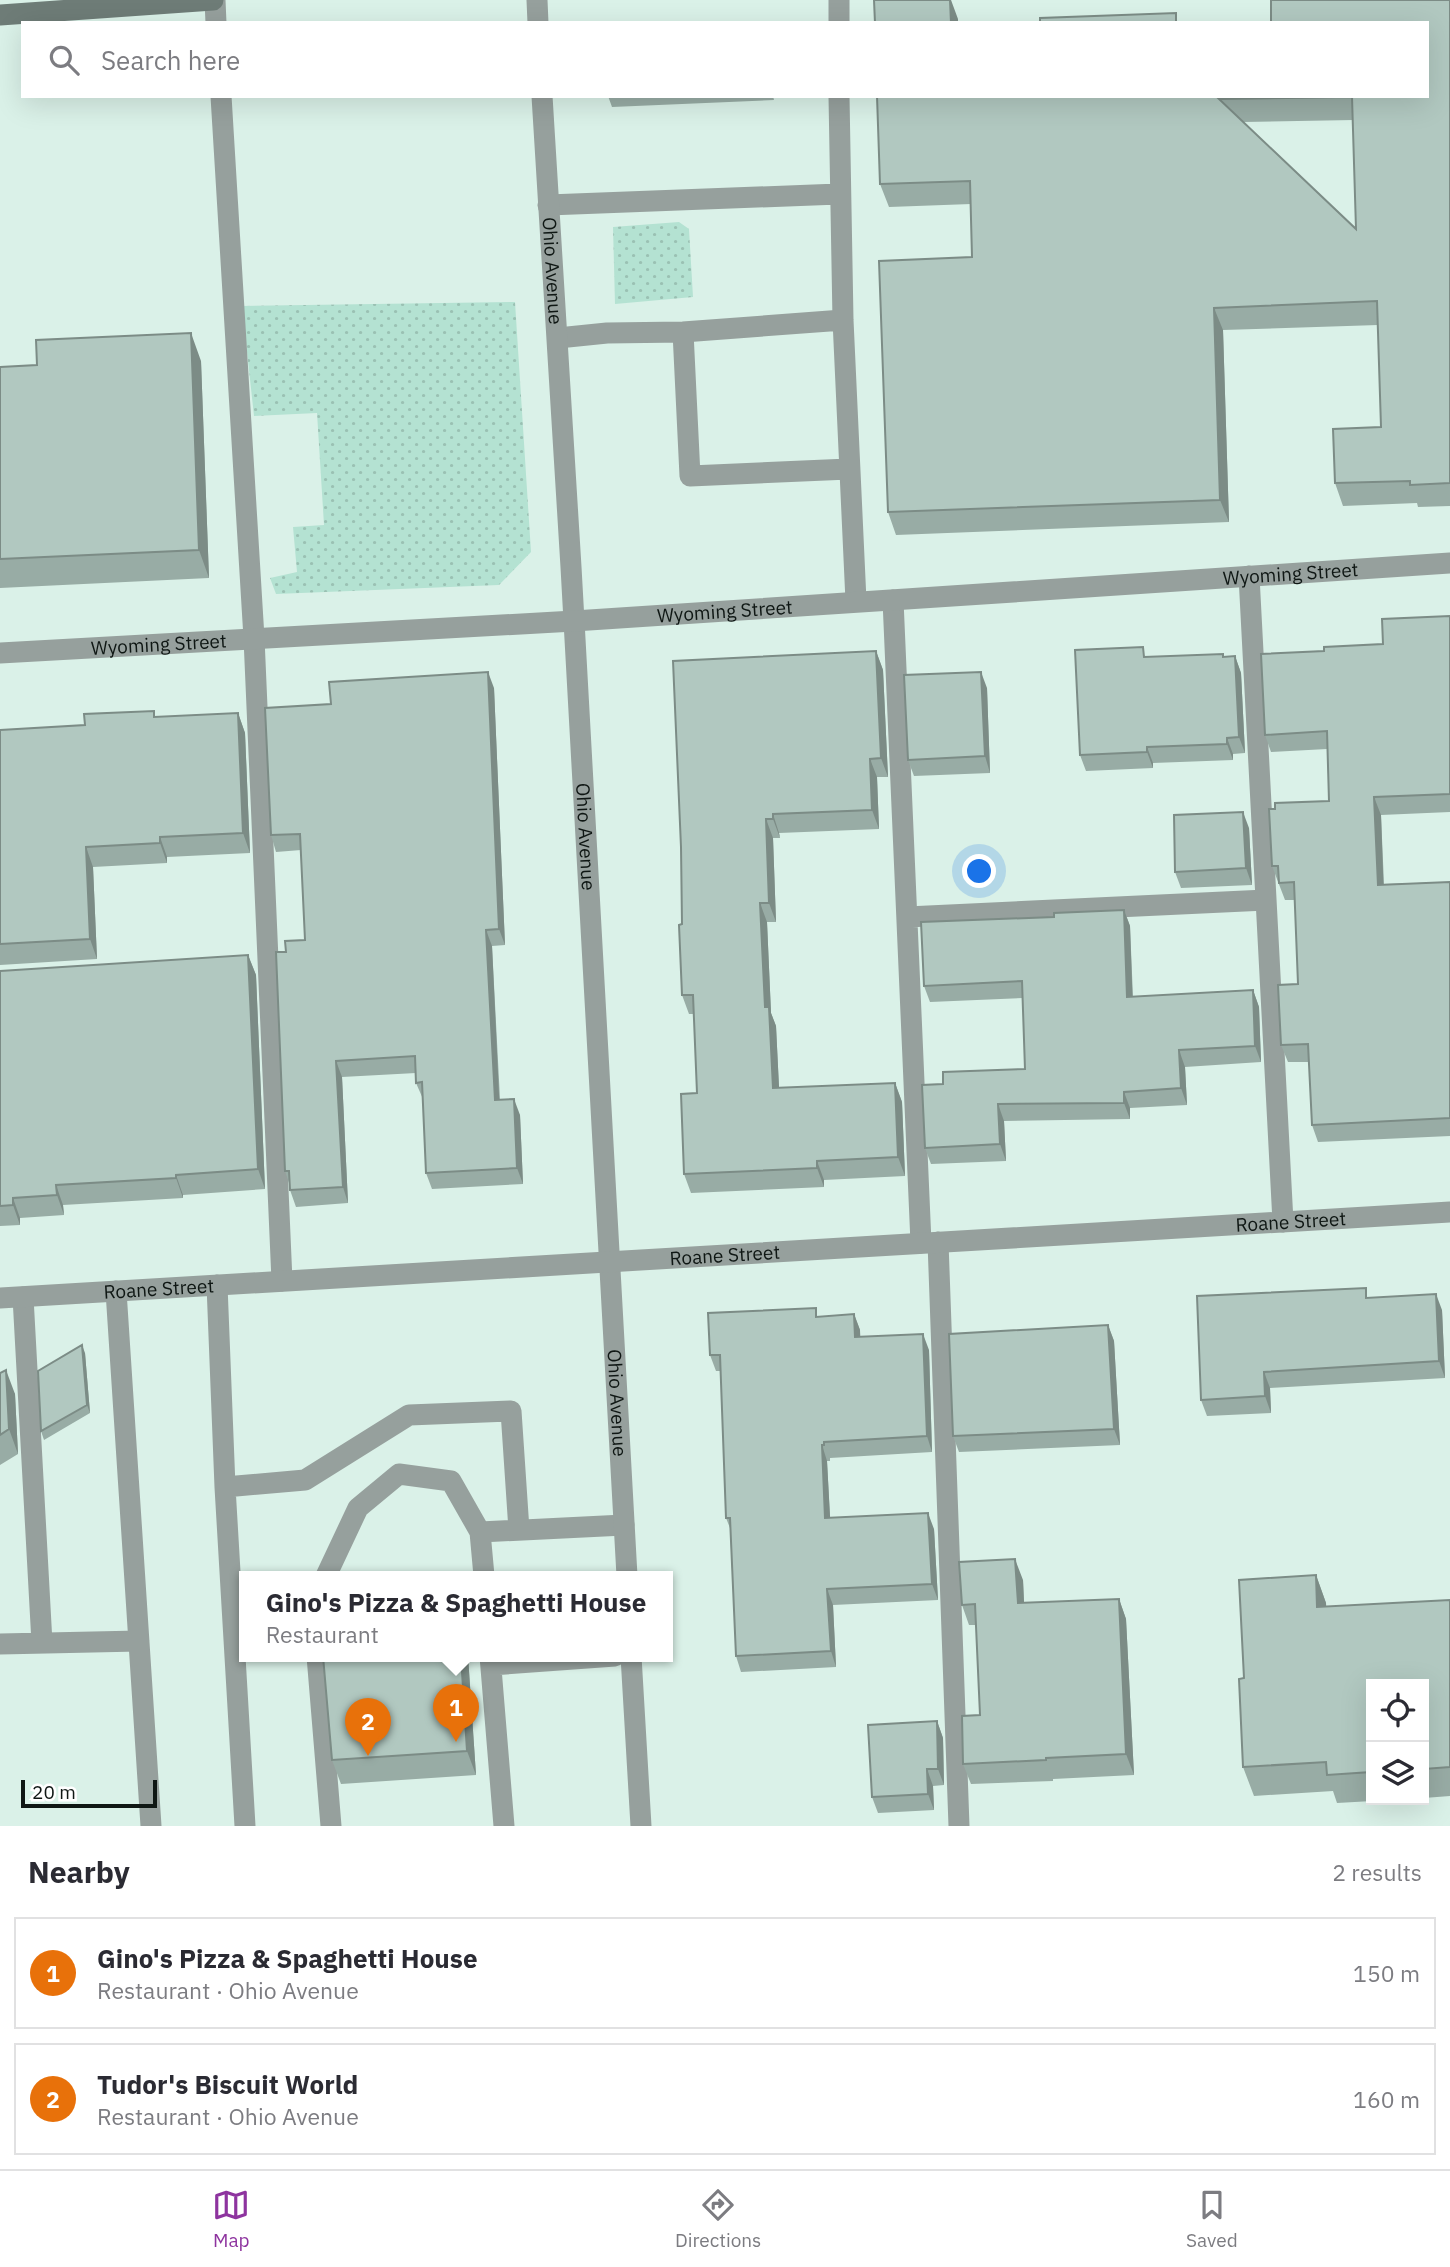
<!DOCTYPE html>
<html lang="en">
<head>
<meta charset="utf-8">
<style>
  :root { --surface:#fff; --page:#f2f2f3; --text:#2b2b33; --muted:#7c7c81; --line:#e1e1e2; --accent:#8e349f }
  body { margin:0; font-family:"IBM Plex Sans",sans-serif; background:var(--page); color:var(--text) }
  .controls { position:absolute; right:21px; bottom:21px; display:grid; overflow:hidden; border-radius:0px; box-shadow:0 7px 28px #0002 }
  .controls button { width:63px; height:63px; display:grid; place-items:center; padding:0; border:0; border-bottom:2px solid var(--line); background:var(--surface); color:var(--text); font:35px sans-serif }
  .scale { position:absolute; left:21px; bottom:18px; width:136px; box-sizing:border-box; padding-left:7px; border:4px solid #0f1714; border-top:0; font-size:19px; line-height:24px; white-space:nowrap; color:#0f1714; -webkit-text-stroke:5px #fff; paint-order:stroke }
  .you { position:absolute; left:980px; top:872px; width:24px; height:24px; margin:-18px; border:5px solid #fff; border-radius:50%; background:#1a73e8; box-shadow:0 0 0 10px #1a73e833 }
  .badge { display:grid; place-items:center; width:46px; height:46px; border-radius:50%; background:var(--accent); color:#fff; font-size:23px; font-weight:700 }
  .pin { position:absolute; translate:-50% -58px; filter:drop-shadow(0 2px 4px #0008) }
  .pin::after { content:''; position:absolute; top:37px; width:24px; height:21px; background:inherit; clip-path:polygon(0 0,100% 0,50% 100%) }
  .popup { position:absolute; left:239px; top:1571px; width:434px; height:91px; box-sizing:border-box; display:grid; place-content:center; border-radius:0px; background:var(--surface); filter:drop-shadow(0 2px 5px #0005); font-size:23px; white-space:nowrap; color:var(--muted) }
  .popup b { font-size:26px; color:var(--text) }
  .popup::after { content:''; position:absolute; left:50%; top:100%; margin-left:-14px; border:14px solid transparent; border-top-color:var(--surface) }
  .list { margin:0; padding:0; list-style:none }
  h2 { display:flex; justify-content:space-between; align-items:center; height:91px; margin:0; padding:0 28px; font-size:30px }
  h2 small { font-size:23px; font-weight:400; color:var(--muted) }
  .list li { display:grid; grid-template-columns:46px 1fr auto; gap:21px; align-items:center; box-sizing:border-box; height:112px; margin:0 14px 14px; padding:0 14px; border:2px solid var(--line); border-radius:0px }
  .list b { display:block; font-size:26px; white-space:nowrap }
  .list p { margin:0; font-size:23px; white-space:nowrap; color:var(--muted) }
  .list em { font-size:23px; font-style:normal; color:var(--muted) }
  .icon { flex:none; width:38px; height:38px; fill:none; stroke:currentColor; stroke-width:2; stroke-linecap:round; stroke-linejoin:round }
  .map { position:relative; flex:none; width:1450px; height:1826px; overflow:hidden }
  .search { position:absolute; background:var(--surface); box-shadow:0 7px 28px #0002; left:21px; right:21px; top:21px; height:77px; display:flex; align-items:center; gap:18px; box-sizing:border-box; padding:0 24px; border-radius:0px; color:var(--muted); font-size:26px }
  .sheet { height:343px; background:var(--surface) }
  nav { display:flex; justify-content:space-around; align-items:center; box-sizing:border-box; height:98px; border-top:2px solid var(--line); background:var(--surface); font-size:19px; color:var(--muted) }
  nav a { display:grid; justify-items:center; gap:4px }
  nav .on { color:var(--accent) }
  .map>svg:first-child { display:block }
  .green { fill:url(#green-dots) }
  .lines { fill:none; stroke-linecap:round; stroke-linejoin:round }
  .lane { stroke:#96a09d; stroke-width:21 }
  .street { stroke:#96a09d; stroke-width:21 }
  .secondary { stroke:#6e7c77; stroke-width:21 }
  .wall { fill:#98aca5; fill-rule:evenodd }
  .shaded-wall { fill:#7c8c86 }
  .building { fill:#b1c8c0; stroke:#7c8c86; stroke-width:2; fill-rule:evenodd }
  .labels { text-anchor:middle; stroke-width:5; stroke-linejoin:round; paint-order:stroke }
  .street-label { font-size:19px; fill:#0f1714; stroke:#fff }
</style>
</head>
<body>
<div class="map">
<svg width="1450" height="1826" viewBox="0 0 1450 1826">
  <defs>
    <pattern id="green-dots" width="8" height="8" patternUnits="userSpaceOnUse" patternTransform="scale(1.75)"><rect width="8" height="8" fill="#b4e2d2"/><path d="M2 2h.1M6 6h.1" fill="none" stroke="#9ac1b3" stroke-width="1.8" stroke-linecap="round"/></pattern>
  </defs>
  <rect width="100%" height="100%" fill="#daf1e8"/>
  <path class="green" d="M679,222L689,229L693,297L615,304L613,227Z
    M515,302L531,552L499,585L276,594L270,578L297,572L293,527L324,525L317,413L254,416L242,306Z"/>
  <g class="lines">
    <path class="lane" d="M215,0L216,23
      M839,0V23
      M221,96L254,638L282,1281
      M839,96L843,320L856,601
      M548,205L839,194
      M683,332L690,476L849,469
      M558,338L607,333L683,332L843,320
      M1249,576L1283,1222
      M893,600L921,1243
      M907,917L1266,900
      M938,1242L959,1826
      M217,1285L225,1487L245,1826
      M116,1291L151,1826
      M23,1297L42,1643
      M225,1487L305,1480L409,1415L511,1411L519,1530
      M480,1532L624,1525
      M326,1576L358,1508L399,1474L451,1481L480,1532L484,1576
      M0,1644L139,1641
      M317,1656L331,1826
      M490,1656L504,1826
      M491,1665L615,1656"/>
    <g class="street">
      <path d="M537,0L538,23"/>
      <path id="s1" d="M542,96L571,567L627,1576"/>
      <path id="s2" d="M0,653L574,621L1450,563"/>
      <path id="s3" d="M0,1298L1450,1212"/>
      <path d="M631,1656L641,1826"/>
    </g>
    <path class="secondary" d="M0,15L213,0"/>
  </g>
  <path class="wall" d="M1450,0V506L1418,507L1417,503L1343,506L1335,483L1381,427L1378,325L1223,330L1229,522L896,535L888,512L972,257L971,204L889,207L880,184ZM1353,120L1356,229L1243,122Z
    M608,96H773L774,100L612,107Z
    M201,361L209,578L0,588V367Z
    M1450,616V812L1381,815L1384,884L1450,882V1136L1318,1142L1312,1125L1309,1062H1288L1281,1045L1298,984L1295,900H1285L1272,866L1275,809L1329,801L1327,749L1271,752L1265,735L1324,651L1383,644Z
    M876,651L883,670L888,777H877L879,829L779,833L780,838H773L776,922H767L771,1013L776,1026L779,1088L895,1083L902,1102L905,1176L824,1180V1187L691,1193L684,1174L697,1093L694,1014H689L682,995V924Z
    M1235,656L1241,673L1245,753L1233,754V760L1153,763V768L1086,771L1080,755L1147,657Z
    M494,688L505,945L492,946L500,1099L520,1115L523,1184L432,1189L426,1173L423,1099L416,1083V1073L342,1077L348,1203L296,1207L290,1190L289,1183L285,1171L286,952L305,940L301,850L276,852L271,835L331,704Z
    M987,688L990,773L914,776L908,760Z
    M238,713L245,733L250,853L167,857V863L93,867L97,959L0,965V730L85,725L156,717Z
    M1249,828L1252,885L1181,888L1175,872Z
    M1124,910L1130,926L1133,997L1253,990L1259,1007L1261,1062L1185,1067L1187,1105L1130,1108V1119L1004,1121L1006,1161L931,1164L925,1148L943,1084L1025,1069L1023,998L930,1002L924,986L1054,917Z
    M248,955L256,975L265,1189L183,1195V1198L63,1205L64,1215L20,1218V1225L0,1226V971Z
    M1369,1298L1442,1310L1445,1378L1270,1388L1271,1413L1207,1416L1201,1400Z
    M854,1314L860,1330V1337L929,1350L932,1452L830,1458V1461H827L830,1518L934,1529L938,1600L833,1605L836,1667L741,1672L736,1656L730,1528L726,1518L721,1371H716L710,1355L819,1317Z
    M1108,1325L1114,1341L1120,1445L959,1452L953,1436Z
    M85,1353L90,1413L44,1440L41,1431Z
    M0,1373L15,1394L18,1454L0,1465Z
    M1316,1575L1326,1603V1607L1450,1600V1796L1424,1798V1684H1371V1800H1390L1337,1803L1333,1791L1254,1796L1243,1767L1244,1678Z
    M1023,1580L1024,1603L1119,1599L1126,1619L1134,1775L1053,1779V1781L971,1784L963,1764L980,1715L976,1625H969L962,1605Z
    M468,1656L476,1775L341,1784L332,1760Z
    M937,1721L943,1738L944,1785L933,1786L934,1810L878,1813L872,1797Z"/>
  <path class="shaded-wall" d="M950,0H951L958,19V23H951Z
    M1214,308L1223,330L1229,522L1220,500Z
    M191,333L201,361L209,578L199,550Z
    M876,651L883,670L888,777L881,758Z
    M1235,656L1241,673L1245,753L1239,737Z
    M488,672L494,688L505,945L499,929Z
    M981,672L987,688L990,773L985,756Z
    M238,713L245,733L250,853L243,833Z
    M1227,738L1233,754V760L1227,744Z
    M1147,747L1153,763V768L1147,752Z
    M870,759L877,777L879,829L872,810Z
    M1374,797L1381,815L1384,902L1378,885Z
    M1243,812L1249,828L1252,885L1246,868Z
    M773,814L779,833L780,838L773,819Z
    M766,819L773,838L776,922L769,903Z
    M160,837L167,857V863L160,843Z
    M86,847L93,867L97,959L90,939Z
    M760,903L767,922L771,1013L776,1026L780,1107L773,1088L765,1007Z
    M1124,910L1130,926L1133,1013L1127,997Z
    M486,930L492,946L500,1116L495,1100Z
    M248,955L256,975L265,1189L258,1169Z
    M1253,990L1259,1007L1261,1062L1255,1046Z
    M1179,1050L1185,1067L1187,1105L1181,1088Z
    M336,1061L342,1077L348,1203L343,1187Z
    M895,1083L902,1102L905,1176L898,1157Z
    M1124,1092L1130,1108V1119L1124,1103Z
    M514,1099L520,1115L523,1184L517,1168Z
    M998,1104L1004,1121L1006,1161L1000,1144Z
    M817,1161L824,1180V1187L817,1168Z
    M176,1175L183,1195V1198L176,1178Z
    M56,1185L63,1205L64,1215L57,1195Z
    M13,1198L20,1218V1225L13,1205Z
    M1436,1294L1442,1310L1445,1378L1439,1361Z
    M854,1314L860,1330L861,1353L855,1337Z
    M1108,1325L1114,1341L1120,1445L1114,1429Z
    M923,1334L929,1350L932,1452L927,1436Z
    M82,1345L85,1353L90,1413L87,1405Z
    M6,1370L15,1394L18,1454L9,1429Z
    M1264,1372L1270,1388L1271,1413L1265,1396Z
    M822,1445L827,1461L831,1534L825,1518Z
    M928,1513L934,1529L938,1600L932,1584Z
    M1015,1559L1023,1580L1025,1624L1018,1603Z
    M1316,1575L1326,1603L1328,1635L1317,1607Z
    M827,1589L833,1605L836,1667L831,1651Z
    M1119,1599L1126,1619L1134,1775L1126,1754Z
    M461,1656H468L476,1775L467,1751Z
    M937,1721L943,1738L944,1785L938,1769Z
    M927,1769L933,1786L934,1810L928,1794Z"/>
  <path class="building" d="M874,0H950L951,23H875Z
    M1271,0H1450V483L1410,485V481L1335,483L1333,429L1381,427L1377,301L1214,308L1220,500L888,512L879,261L972,257L970,181L880,184L877,96H1427V23H1271ZM1352,97L1356,229L1219,99Z
    M1176,13V23H1040V18Z
    M191,333L199,550L0,559V367L37,365L36,340Z
    M1450,616V794L1374,797L1378,885L1450,882V1118L1312,1125L1308,1044L1281,1045L1278,985L1298,984L1294,882L1279,883L1278,866H1272L1269,809H1275V803L1329,801L1327,731L1265,735L1261,654L1324,651V647L1383,644L1382,619Z
    M1143,647L1144,657L1223,654V657L1235,656L1239,737L1227,738V744L1147,747V752L1080,755L1075,650Z
    M876,651L881,758L870,759L872,810L773,814V819H766L769,903H760L765,1007H769L773,1088L895,1083L898,1157L817,1161V1168L684,1174L681,1094L697,1093L693,995H682L679,925L682,924L681,847L673,661Z
    M488,672L499,929L486,930L495,1100L514,1099L517,1168L426,1173L422,1082L416,1083L415,1056L336,1061L343,1187L290,1190L289,1171H285L276,952H286L285,941L305,940L300,834L271,835L265,708L331,704L329,682Z
    M981,672L985,756L908,760L904,675Z
    M154,711V717L238,713L243,833L160,837V843L86,847L90,939L0,944V730L85,725L84,714Z
    M1243,812L1246,868L1175,872L1174,815Z
    M1124,910L1127,997L1253,990L1255,1046L1179,1050L1181,1088L1124,1092V1103L998,1104L1000,1144L925,1148L922,1085L943,1084V1072L1025,1069L1022,981L924,986L921,922L1054,917V913Z
    M248,955L258,1169L176,1175V1178L56,1185L57,1195L13,1198V1205L0,1206V971Z
    M1366,1288V1298L1436,1294L1439,1361L1264,1372L1265,1396L1201,1400L1197,1296Z
    M816,1308V1317L854,1314L855,1337L923,1334L927,1436L824,1442V1445H822L825,1518L928,1513L932,1584L827,1589L831,1651L736,1656L730,1518H726L720,1355H710L708,1313Z
    M1108,1325L1114,1429L953,1436L949,1334Z
    M82,1345L87,1405L41,1431L38,1371Z
    M6,1370L9,1429L0,1435V1373Z
    M1015,1559L1018,1603L1119,1599L1126,1754L1046,1758V1760L963,1764L962,1716L980,1715L975,1604L962,1605L959,1562Z
    M1316,1575L1317,1607L1450,1600V1767L1424,1769V1684H1371V1772L1327,1775L1326,1762L1243,1767L1239,1679L1244,1678L1239,1580Z
    M323,1656H461L467,1751L332,1760Z
    M937,1721L938,1769H927L928,1794L872,1797L868,1725Z"/>
  <g class="labels">
    <g class="street-label">
      <text dy="7" stroke="none"><textPath href="#s1" startOffset="175">Ohio Avenue</textPath></text>
      <text dy="7" stroke="none"><textPath href="#s2" startOffset="1293">Wyoming Street</textPath></text>
      <text dy="7" stroke="none"><textPath href="#s2" startOffset="726">Wyoming Street</textPath></text>
      <text dy="7" stroke="none"><textPath href="#s2" startOffset="159">Wyoming Street</textPath></text>
      <text dy="7" stroke="none"><textPath href="#s1" startOffset="742">Ohio Avenue</textPath></text>
      <text dy="7" stroke="none"><textPath href="#s3" startOffset="1293">Roane Street</textPath></text>
      <text dy="7" stroke="none"><textPath href="#s3" startOffset="726">Roane Street</textPath></text>
      <text dy="7" stroke="none"><textPath href="#s3" startOffset="159">Roane Street</textPath></text>
      <text dy="7" stroke="none"><textPath href="#s1" startOffset="1309">Ohio Avenue</textPath></text>
    </g>
  </g>
</svg>
<div class="controls">
<button><svg class="icon" aria-label="locate" viewBox="0 0 24 24"><circle cx="12" cy="12" r="6"/><path d="M12 2v4M12 18v4M2 12h4M18 12h4"/></svg></button>
<button><svg class="icon" aria-label="layers" viewBox="0 0 24 24"><path d="M12 4l9 5-9 5-9-5zM3 14l9 5 9-5"/></svg></button>
</div>
<div class="scale">20 m</div>
<div class="you"></div>
<div class="pin badge" style="left:456px;top:1742px;background:#e8710a">1</div>
<div class="popup"><b>Gino's Pizza &amp; Spaghetti House</b>Restaurant</div>
<div class="pin badge" style="left:368px;top:1756px;background:#e8710a">2</div>
<div class="search"><svg class="icon" aria-label="search" viewBox="0 0 24 24"><circle cx="10" cy="10" r="6"/><path d="M15 15l6 6"/></svg>Search here</div>
</div>
<section class="sheet">
<h2>Nearby<small>2 results</small></h2>
<ul class="list">
<li><span class="badge" style="background:#e8710a">1</span><div><b>Gino's Pizza &amp; Spaghetti House</b><p>Restaurant · Ohio Avenue</p></div><em>150 m</em></li>
<li><span class="badge" style="background:#e8710a">2</span><div><b>Tudor's Biscuit World</b><p>Restaurant · Ohio Avenue</p></div><em>160 m</em></li>
</ul>
</section>
<nav>
<a class="on"><svg class="icon" aria-label="map" viewBox="0 0 24 24"><path d="M3 6l6-2 6 2 6-2v14l-6 2-6-2-6 2zM9 4v14M15 6v14"/></svg>Map</a>
<a><svg class="icon" aria-label="directions" viewBox="0 0 24 24"><path d="M12 3l9 9-9 9-9-9zM9 14v-3h6M13 9l2 2-2 2"/></svg>Directions</a>
<a><svg class="icon" aria-label="saved" viewBox="0 0 24 24"><path d="M7 4h10v16l-5-4-5 4z"/></svg>Saved</a>
</nav>
</body>
</html>
